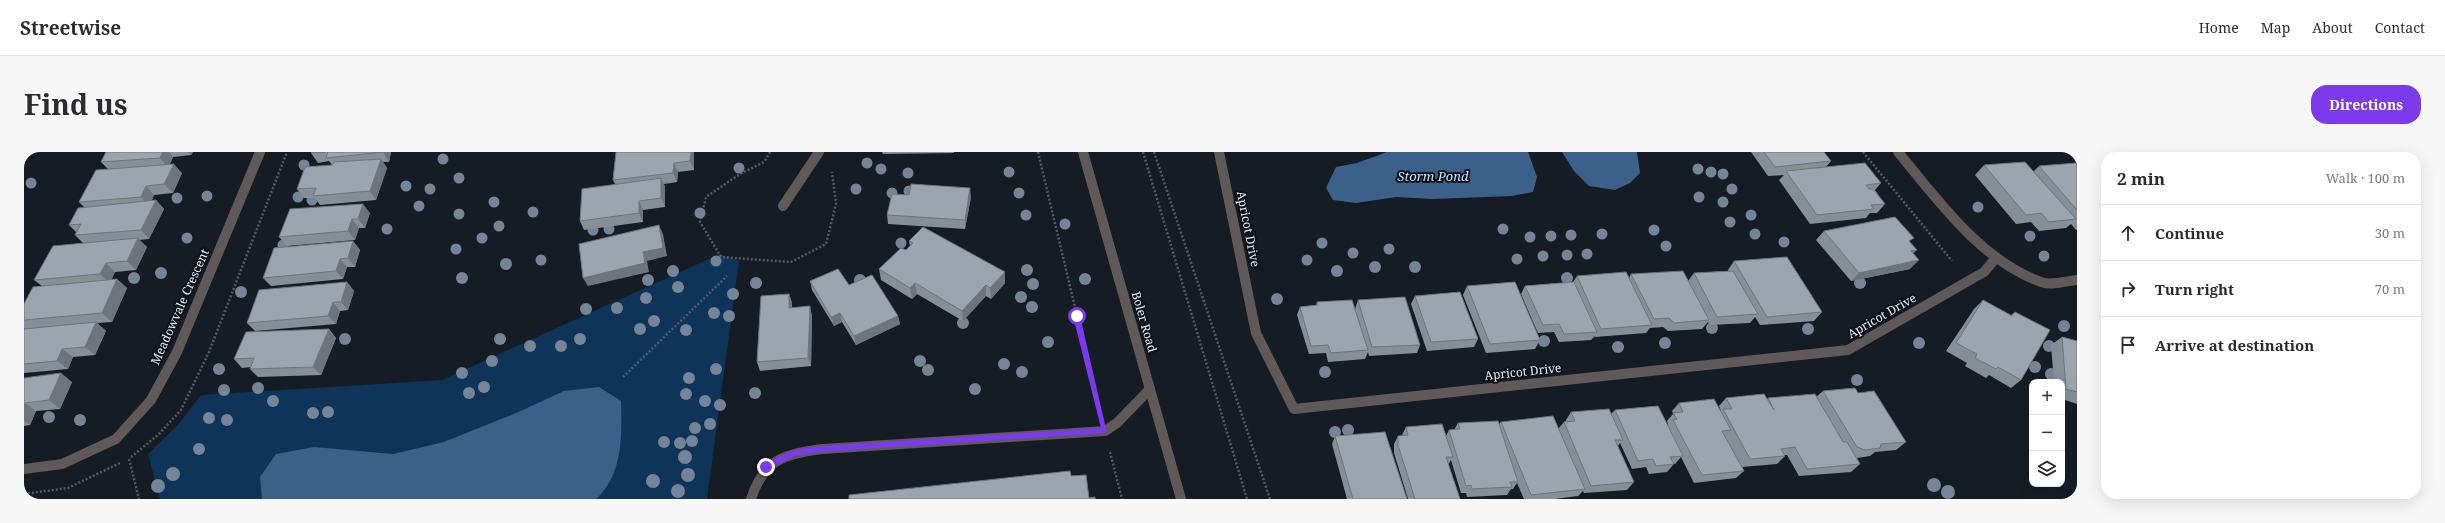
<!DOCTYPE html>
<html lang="en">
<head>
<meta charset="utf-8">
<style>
  :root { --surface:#fff; --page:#f7f7f7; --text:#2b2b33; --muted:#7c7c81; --line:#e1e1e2; --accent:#7c3aed }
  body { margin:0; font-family:"Noto Serif",serif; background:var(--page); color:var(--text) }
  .controls { position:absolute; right:12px; bottom:12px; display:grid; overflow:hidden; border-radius:8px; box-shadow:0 4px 16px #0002 }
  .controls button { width:36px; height:36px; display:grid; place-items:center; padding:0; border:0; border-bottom:1px solid var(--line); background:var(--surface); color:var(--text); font:20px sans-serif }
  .stop { position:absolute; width:12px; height:12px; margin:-9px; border:3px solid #7c3aed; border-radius:50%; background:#fff }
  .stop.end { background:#7c3aed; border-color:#fff; box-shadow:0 1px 4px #0008 }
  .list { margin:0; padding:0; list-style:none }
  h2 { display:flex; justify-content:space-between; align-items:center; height:52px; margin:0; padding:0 16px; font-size:17px }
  h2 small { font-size:13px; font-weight:400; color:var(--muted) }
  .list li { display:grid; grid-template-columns:26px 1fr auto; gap:12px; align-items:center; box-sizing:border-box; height:56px; padding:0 16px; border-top:1px solid var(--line) }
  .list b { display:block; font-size:15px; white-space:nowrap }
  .list em { font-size:13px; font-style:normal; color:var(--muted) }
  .icon { flex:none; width:22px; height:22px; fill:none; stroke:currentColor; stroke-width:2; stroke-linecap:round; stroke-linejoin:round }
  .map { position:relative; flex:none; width:2053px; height:347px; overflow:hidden; border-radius:16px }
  header { display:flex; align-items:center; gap:24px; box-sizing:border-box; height:56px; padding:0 20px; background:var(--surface); border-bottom:1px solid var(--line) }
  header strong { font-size:19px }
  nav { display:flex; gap:22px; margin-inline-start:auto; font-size:14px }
  .intro { display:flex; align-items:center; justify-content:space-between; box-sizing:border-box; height:96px; padding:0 24px }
  h1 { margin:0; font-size:28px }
  .button { padding:10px 18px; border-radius:16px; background:var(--accent); color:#fff; font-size:14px; font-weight:700 }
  main { display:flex; gap:24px; padding:0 24px }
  aside { flex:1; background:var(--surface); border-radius:16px; box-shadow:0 4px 16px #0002 }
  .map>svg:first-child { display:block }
  .green { fill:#0e3459 }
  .water { fill:#3b618a }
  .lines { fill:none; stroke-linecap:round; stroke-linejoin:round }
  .path { stroke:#565b63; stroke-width:2.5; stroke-dasharray:2 2; stroke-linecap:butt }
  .service { stroke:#5f5a57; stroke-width:10 }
  .minor { stroke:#5f5a57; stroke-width:10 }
  .tertiary { stroke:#5f5a57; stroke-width:10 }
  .tree { fill:#758496 }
  .wall { fill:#868e96 }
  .shaded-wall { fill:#6d747a }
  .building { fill:#9ca5af; stroke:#6d747a }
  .route { fill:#7c3aed }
  .labels { text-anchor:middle; stroke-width:4; stroke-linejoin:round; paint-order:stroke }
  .street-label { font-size:12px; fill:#e9edf3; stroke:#0d131a }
  .water-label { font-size:13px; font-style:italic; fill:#cae1fb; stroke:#0d131a }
</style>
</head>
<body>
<header>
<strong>Streetwise</strong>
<nav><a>Home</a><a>Map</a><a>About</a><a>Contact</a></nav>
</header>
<div class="intro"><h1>Find us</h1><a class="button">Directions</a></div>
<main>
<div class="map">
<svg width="2053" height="347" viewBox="0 0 2053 347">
  <rect width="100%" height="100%" fill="#161c24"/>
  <path class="green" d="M696,102L715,109L683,347H136L124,302L154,273L177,243L418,228Z"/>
  <path class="water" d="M1363,0H1504L1513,25L1509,40L1488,44L1408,47L1372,45L1332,51L1309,48L1302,36L1312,15L1333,11Z
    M1538,0H1613L1616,21L1606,31L1591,38L1565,34L1550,19Z
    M575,235L597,249C598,282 599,323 572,347H238L236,325L252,302L290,295L369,302L420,290L490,262L540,239Z"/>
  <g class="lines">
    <path class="path" d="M746,0L740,10L716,22L682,45L676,70L697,105L767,110L802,92L812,52L808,20
      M1014,0L1075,256
      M1119,0L1223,347
      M1130,0L1246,347
      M1839,0L1928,109
      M599,225L703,124
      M1086,300L1098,347
      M107,305L134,283L157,258L185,200L263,0
      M105,307L115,347
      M0,342L44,336L96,311"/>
    <path class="service" d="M727,347C740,307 760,302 799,297L1081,279L1093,271L1126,237"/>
    <path class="minor" d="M1195,0L1232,181L1270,257L1824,198L1960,120L1972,106
      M1874,0C1914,48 1956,108 2017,130C2026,134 2043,129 2053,128
      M759,54L795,0
      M0,317L38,312L92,287L127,248L153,200L236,0"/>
    <path class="tertiary" d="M1059,0L1157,347"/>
  </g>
  <g class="tree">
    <circle cx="419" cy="7" r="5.5"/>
    <circle cx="843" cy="11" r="5.5"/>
    <circle cx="280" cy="13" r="5.5"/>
    <circle cx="715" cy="16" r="5.5"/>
    <circle cx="857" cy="17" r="5.5"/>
    <circle cx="1674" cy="17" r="5.5"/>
    <circle cx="985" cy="20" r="5.5"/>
    <circle cx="1687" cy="20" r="5.5"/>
    <circle cx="884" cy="21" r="5.5"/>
    <circle cx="1699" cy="22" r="5.5"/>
    <circle cx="435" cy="26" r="5.5"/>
    <circle cx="7" cy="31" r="5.5"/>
    <circle cx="382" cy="34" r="5.5"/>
    <circle cx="406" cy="37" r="5.5"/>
    <circle cx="832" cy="37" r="5.5"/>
    <circle cx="1708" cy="37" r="5.5"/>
    <circle cx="885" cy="39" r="5.5"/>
    <circle cx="868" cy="41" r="5.5"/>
    <circle cx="995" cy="41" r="5.5"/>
    <circle cx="183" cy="44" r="5.5"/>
    <circle cx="274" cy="45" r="5.5"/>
    <circle cx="1675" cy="45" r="5.5"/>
    <circle cx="153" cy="46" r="5.5"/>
    <circle cx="288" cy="48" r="5.5"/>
    <circle cx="470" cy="50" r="5.5"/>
    <circle cx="1699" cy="50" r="5.5"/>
    <circle cx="395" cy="54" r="5.5"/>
    <circle cx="1954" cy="55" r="5.5"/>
    <circle cx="509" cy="60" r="5.5"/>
    <circle cx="676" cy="61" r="5.5"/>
    <circle cx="435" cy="62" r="5.5"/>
    <circle cx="1002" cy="63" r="5.5"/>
    <circle cx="1727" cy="63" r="5.5"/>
    <circle cx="1706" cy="70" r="5.5"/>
    <circle cx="1041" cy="72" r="5.5"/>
    <circle cx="475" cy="74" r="5.5"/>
    <circle cx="363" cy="77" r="5.5"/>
    <circle cx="585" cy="77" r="5.5"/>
    <circle cx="1479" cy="77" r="5.5"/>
    <circle cx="569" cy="78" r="5.5"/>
    <circle cx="1630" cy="78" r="5.5"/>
    <circle cx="1578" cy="82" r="5.5"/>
    <circle cx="1731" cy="82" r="5.5"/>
    <circle cx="1547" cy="83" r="5.5"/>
    <circle cx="1527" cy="84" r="5.5"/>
    <circle cx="2006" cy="84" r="5.5"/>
    <circle cx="1506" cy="85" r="5.5"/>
    <circle cx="163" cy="86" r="5.5"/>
    <circle cx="458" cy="86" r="5.5"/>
    <circle cx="1760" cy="90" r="5.5"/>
    <circle cx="877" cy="91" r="5.5"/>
    <circle cx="1298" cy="91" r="5.5"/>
    <circle cx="259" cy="93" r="5.5"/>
    <circle cx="1642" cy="94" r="5.5"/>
    <circle cx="432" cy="97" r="5.5"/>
    <circle cx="1365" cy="97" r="5.5"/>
    <circle cx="1329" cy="101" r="5.5"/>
    <circle cx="1563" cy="102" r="5.5"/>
    <circle cx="1543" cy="103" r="5.5"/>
    <circle cx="1519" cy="104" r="5.5"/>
    <circle cx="2020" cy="104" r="5.5"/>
    <circle cx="1493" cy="107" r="5.5"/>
    <circle cx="517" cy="108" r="5.5"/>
    <circle cx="1283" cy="108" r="5.5"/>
    <circle cx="692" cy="109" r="5.5"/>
    <circle cx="482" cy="112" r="6"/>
    <circle cx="1351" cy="115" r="6"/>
    <circle cx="1391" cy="115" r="6"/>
    <circle cx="1003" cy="118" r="6"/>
    <circle cx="649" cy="119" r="6"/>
    <circle cx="1313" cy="119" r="6"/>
    <circle cx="137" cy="121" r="6"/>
    <circle cx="110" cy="126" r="6"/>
    <circle cx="438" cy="126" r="6"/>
    <circle cx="1543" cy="126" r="6"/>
    <circle cx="1061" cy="127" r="6"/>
    <circle cx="624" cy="128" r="6"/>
    <circle cx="836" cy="128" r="6"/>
    <circle cx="732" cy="131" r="6"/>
    <circle cx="1836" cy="131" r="6"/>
    <circle cx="1009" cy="132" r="6"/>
    <circle cx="654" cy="135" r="6"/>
    <circle cx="217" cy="140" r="6"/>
    <circle cx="709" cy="142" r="6"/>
    <circle cx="997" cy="145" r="6"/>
    <circle cx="622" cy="146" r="6"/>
    <circle cx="1253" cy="147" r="6"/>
    <circle cx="1008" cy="155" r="6"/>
    <circle cx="593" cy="156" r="6"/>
    <circle cx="562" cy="157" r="6"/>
    <circle cx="690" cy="161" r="6"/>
    <circle cx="705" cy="164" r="6"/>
    <circle cx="630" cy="169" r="6"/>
    <circle cx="939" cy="171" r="6"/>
    <circle cx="2040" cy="174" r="6"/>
    <circle cx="1688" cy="176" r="6"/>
    <circle cx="616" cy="177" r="6"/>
    <circle cx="1784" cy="177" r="6"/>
    <circle cx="662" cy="178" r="6"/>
    <circle cx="321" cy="187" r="6"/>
    <circle cx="476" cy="187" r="6"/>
    <circle cx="556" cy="187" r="6"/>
    <circle cx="1520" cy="189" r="6"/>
    <circle cx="1024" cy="190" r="6"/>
    <circle cx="1641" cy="191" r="6"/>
    <circle cx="1895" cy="191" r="6"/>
    <circle cx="506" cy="194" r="6"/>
    <circle cx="537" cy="194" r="6"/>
    <circle cx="2025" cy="194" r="6"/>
    <circle cx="1594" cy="195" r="6"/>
    <circle cx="468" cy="209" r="6"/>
    <circle cx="896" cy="209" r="6"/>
    <circle cx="980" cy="212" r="6"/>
    <circle cx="2011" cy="215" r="6"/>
    <circle cx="195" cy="217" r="6"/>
    <circle cx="692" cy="217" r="6"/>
    <circle cx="904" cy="218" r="6"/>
    <circle cx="998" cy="220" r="6"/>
    <circle cx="1301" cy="220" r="6"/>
    <circle cx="438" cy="221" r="6"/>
    <circle cx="2027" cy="222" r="6"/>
    <circle cx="665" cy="226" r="6"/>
    <circle cx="1833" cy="228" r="6"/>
    <circle cx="460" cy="235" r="6"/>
    <circle cx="234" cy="236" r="6"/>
    <circle cx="951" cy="237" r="6"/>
    <circle cx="200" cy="238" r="6"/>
    <circle cx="445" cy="241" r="6"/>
    <circle cx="731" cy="241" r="6"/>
    <circle cx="662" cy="242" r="6"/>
    <circle cx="249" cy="249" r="6"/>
    <circle cx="681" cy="249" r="6"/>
    <circle cx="696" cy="253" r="6"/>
    <circle cx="304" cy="260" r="6"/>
    <circle cx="289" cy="261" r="6"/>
    <circle cx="25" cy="265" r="6"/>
    <circle cx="185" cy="266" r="6"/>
    <circle cx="56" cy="268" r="6"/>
    <circle cx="203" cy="268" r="6"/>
    <circle cx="686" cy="272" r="6"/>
    <circle cx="671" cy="276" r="6"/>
    <circle cx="1324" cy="278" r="6"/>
    <circle cx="1311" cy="280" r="6"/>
    <circle cx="668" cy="289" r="6"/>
    <circle cx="640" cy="290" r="6"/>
    <circle cx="656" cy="291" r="6"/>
    <circle cx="175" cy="297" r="6"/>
    <circle cx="661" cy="305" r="7"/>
    <circle cx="149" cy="322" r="7"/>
    <circle cx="664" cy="323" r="7"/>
    <circle cx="629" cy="329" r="7"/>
    <circle cx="1910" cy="333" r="7"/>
    <circle cx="134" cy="334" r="7"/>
    <circle cx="654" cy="339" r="7"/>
    <circle cx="1924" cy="340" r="7"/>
  </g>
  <path class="wall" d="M82,0H169L167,3L149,5L146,12L158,21L149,41L130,43L128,48H132L140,57L125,87L115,88L123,95L112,118L91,120L87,128L93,127L103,136L88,170L73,171L82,179L71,203L49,205L44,217L0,221V177H1L0,176V152L18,134L10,128L59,91L51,83L52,80L45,73L60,55L55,50L84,17L77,10Z
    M288,0H367L365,10H359L363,16L352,48L296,53L291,46H280L273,37L308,13L305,9L294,11L287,1Z
    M670,0V18L654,20L653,30L640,32L641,35V55L619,58V70L560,78L556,69L591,32L589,28Z
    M858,0H930V1L859,2Z
    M1727,0H1800L1807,9L1802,15L1857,31L1851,38L1861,52L1853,61H1846L1842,66L1786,72L1755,28L1760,23L1744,24Z
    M2053,11V78H2052L2047,72L2042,76L2015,79L2007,70L1992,72L1951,23L1960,13L2010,19L2015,14Z
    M885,43L947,45L941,77L864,72L863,63Z
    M346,61L341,76H335L331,88L263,94L255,85Z
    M1800,79L1886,90V117L1827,129L1792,88Z
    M329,89L336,98L331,115H323L319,127L247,134L239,126Z
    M885,89L981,120V131L967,147L962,144L939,169L893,142L888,147L857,128L855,117L882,98L886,94Z
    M1710,109L1798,160L1790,169L1736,173L1731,165L1726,171L1686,173L1684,170L1678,177L1644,179L1639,175L1626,176L1622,181L1571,185V184L1567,188L1535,190L1530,180L1514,181L1497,142L1501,134L1549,130L1553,124L1605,126L1607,122L1664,129L1670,121L1704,119V118Z
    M786,129L825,133L874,164L876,172L832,193L818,170L810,174L788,138Z
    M323,130L330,139L324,158L316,159L312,172L231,179L223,171Z
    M1443,134L1516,188L1511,197L1462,201L1439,143Z
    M765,142L768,151V156L788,163L787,214L736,219L733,210Z
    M1391,144L1454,187L1450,195L1403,199L1387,152Z
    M1334,148L1396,193L1393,201L1345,204L1344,200L1341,207L1304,210L1302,201L1285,202L1273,163L1276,155L1292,153L1293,150L1336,174L1331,157Z
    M1959,148L1987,163L1991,160L1997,228L1987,236L1965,223L1962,226L1941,214L1943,211L1922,199L1950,157Z
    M305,177L312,186L297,223L234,225L226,217L227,215L218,216L210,207Z
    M2038,185L2053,189V252L2038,247V230H2030L2027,193Z
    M0,226L48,230L36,257L12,259L6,273L0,274Z
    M1799,239L1834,241L1882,290L1872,298L1851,300L1846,304L1833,306L1836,312L1827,320L1775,324L1763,303H1761V304L1753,312L1718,315L1702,284L1720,319L1712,326L1670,331L1657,305L1651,312H1650L1643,320L1625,322L1622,315L1608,317L1596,291L1594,294L1610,330L1603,338L1560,341L1559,339L1554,344L1531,347H1500L1493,331L1489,337H1487L1483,343L1443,345L1442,341H1437L1427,308L1424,313L1436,347H1384L1370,301V292L1374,284H1378V283L1382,275L1422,284L1425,278H1430L1434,271L1475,272L1477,270L1534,277L1540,270L1542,269V268L1547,260L1587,262L1591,258L1644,274V273L1643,269L1649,262L1648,259L1655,251L1697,260V259L1695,254L1702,246L1743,247L1744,246L1792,245Z
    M1311,284L1383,347H1323L1308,292Z"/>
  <path class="shaded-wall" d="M139,0H145L149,5L144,15L136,6Z
    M164,0H169L167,3Z
    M359,0H367L365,10Z
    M667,0H670V18L666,9Z
    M357,7L363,16L352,48L346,39Z
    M650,11L654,20L653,30L649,21Z
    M150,12L158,21L149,41L140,32Z
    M637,26L641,35V55L637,46Z
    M122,34L130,43L125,54L117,45Z
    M946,36L947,45L941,77V68Z
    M132,48L140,57L125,87L117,78Z
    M615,49L619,58V70L615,61Z
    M339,52L346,61L341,76L334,67Z
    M328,67L335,76L331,88L324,79Z
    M635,73L639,82L643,104L623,109L625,120L564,134L559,126Z
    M114,86L123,95L112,118L103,109Z
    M329,89L336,98L331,115L324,106Z
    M1893,98L1884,106L1887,99Z
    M316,107L323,115L319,127L312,119Z
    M1895,108L1886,117L1827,129L1835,121Z
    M82,111L91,120L86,131L76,122Z
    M981,120V131L967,147L966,136Z
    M93,127L103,136L88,170L78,161Z
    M323,130L330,139L324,158L317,150Z
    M891,131L893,142L888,147L886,136Z
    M962,133V144L939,169L938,159Z
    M765,142L768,151L767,164L765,156Z
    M309,150L316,159L312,172L304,164Z
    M786,154L788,163L787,214L784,206Z
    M816,161L818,170L810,174L807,165Z
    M874,164L876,172L832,193L830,184Z
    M72,170L82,179L71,203L61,195Z
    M305,177L312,186L297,223L289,215Z
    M38,197L49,205L44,217L33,209Z
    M37,221L48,230L36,257L25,248Z
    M1,251L12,259L6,273L0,269V254Z"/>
  <path class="building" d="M82,0H139L136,6L77,10Z
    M288,0H302L287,1Z
    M304,0H359L302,6Z
    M592,0H667L666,9L650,11L649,21L589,28Z
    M1740,0H1800L1807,9L1751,15Z
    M357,7L346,39L289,44L292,36L273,37L281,15L308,13L310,10Z
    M2001,10L2052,67L2025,70L2017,61L2002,63L1960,13Z
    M1841,11L1857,31L1842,33L1845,37H1849L1861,52L1847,53L1850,57L1793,63L1762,19Z
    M2053,11V58L2015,14Z
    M150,12L140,32L122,34L117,45L55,50L72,18Z
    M637,26V46L615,49V61L556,69L558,37Z
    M887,32L946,36L941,68L863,63L868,42L885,43Z
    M132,48L117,78L51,83L57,72L45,73L54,56Z
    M339,52L334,67H328L324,79L255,85L266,57Z
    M1871,65L1890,86L1885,89L1893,98L1887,99L1895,108L1835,121L1800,79Z
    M635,73L639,96L619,100L621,111L559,126L555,92Z
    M899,75L981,120L966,136L962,133L938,159L891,131L886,136L855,117L877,96L882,98L889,91L885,89Z
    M114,86L103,109L82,111L76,122L10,128L29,94Z
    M329,89L324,106L316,107L312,119L239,126L250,96Z
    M1763,105L1798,160L1743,165L1710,109Z
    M814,117L825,133L848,123L874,164L830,184L816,161L807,165L786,129Z
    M1659,119L1685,168L1650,171L1645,166L1630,167L1607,122Z
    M1709,119L1734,162L1693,165L1670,121Z
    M1602,120L1628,173L1577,177L1553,124Z
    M93,127L78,161L0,168V152L9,135Z
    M323,130L317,150H309L304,164L223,171L235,138Z
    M1491,130L1516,188L1466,192L1443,134Z
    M1550,130L1573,180L1540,182L1535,172L1519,173L1501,134Z
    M1436,140L1454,187L1407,190L1391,144Z
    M765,142V156L786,154L784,206L733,210L737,144Z
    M1381,145L1396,193L1348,195L1334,148Z
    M1328,148L1344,198L1307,201L1304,193L1287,194L1276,155L1294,153L1293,150Z
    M1959,148L1988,164L1991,160L2026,178L1997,228L1974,215L1972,217L1951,206L1953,202L1932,191Z
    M72,170L61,195L38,197L33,209L0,212V177Z
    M305,177L289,215L226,217L230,206L210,207L222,180Z
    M2038,185L2053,189V240L2042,237Z
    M37,221L25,248L1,251L0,254V226Z
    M1831,236L1834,241L1850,239L1882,290L1857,292L1856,296L1841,298L1833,295L1799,239Z
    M1740,242L1750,258L1744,246L1791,242L1819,290H1823L1836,312L1783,317L1771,295L1757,297L1761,304L1726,307L1699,257H1708L1702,246Z
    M1690,247L1707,278L1698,279L1720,319L1678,323L1649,268L1653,267L1649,261L1659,260L1655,251Z
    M1634,254L1659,304L1646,305L1650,312L1632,314L1629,307L1614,309L1591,258Z
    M1585,257L1599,288H1591L1610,330L1567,334L1540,270L1551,269L1547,260Z
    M1529,264L1561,337L1507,343L1477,270Z
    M1474,269L1494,330H1486L1488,335L1448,337L1447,333L1442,334L1425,278L1436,277L1434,271Z
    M1418,272L1429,305H1422L1436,347H1391L1374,293V284L1384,283L1382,275Z
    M1361,280L1383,347H1329L1311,284Z
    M1046,319L1047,324L1062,323L1065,346L1071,345V347H825V343Z"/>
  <path class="route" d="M1053,162L1056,164L1083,281L798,300L771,304L744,317H739V312L770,298L798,294L1077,276L1049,164Z"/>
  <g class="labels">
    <g class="street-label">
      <text transform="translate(1224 77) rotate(79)" y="4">Apricot Drive</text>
      <text transform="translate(156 155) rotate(-66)" y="4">Meadowvale Crescent</text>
      <text transform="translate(1858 164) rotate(-30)" y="4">Apricot Drive</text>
      <text transform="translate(1120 170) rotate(74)" y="4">Boler Road</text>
      <text transform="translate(1499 220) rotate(-6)" y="4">Apricot Drive</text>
    </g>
    <g class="water-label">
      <text x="1409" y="29">Storm Pond</text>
    </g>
  </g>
</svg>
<div class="controls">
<button>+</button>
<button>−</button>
<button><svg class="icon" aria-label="layers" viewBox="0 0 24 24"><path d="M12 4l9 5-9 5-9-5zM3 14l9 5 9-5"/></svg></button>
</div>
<div class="stop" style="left:1053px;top:164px"></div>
<div class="stop end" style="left:742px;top:315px"></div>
</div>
<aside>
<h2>2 min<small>Walk · 100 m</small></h2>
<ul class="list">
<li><svg class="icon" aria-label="ahead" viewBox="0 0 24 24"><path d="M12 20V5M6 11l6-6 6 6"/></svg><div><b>Continue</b></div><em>30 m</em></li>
<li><svg class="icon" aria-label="right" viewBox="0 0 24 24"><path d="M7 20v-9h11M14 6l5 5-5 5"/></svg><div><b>Turn right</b></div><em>70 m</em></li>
<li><svg class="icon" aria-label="arrive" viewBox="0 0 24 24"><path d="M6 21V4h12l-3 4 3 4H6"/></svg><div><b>Arrive at destination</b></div></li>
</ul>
</aside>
</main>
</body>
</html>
